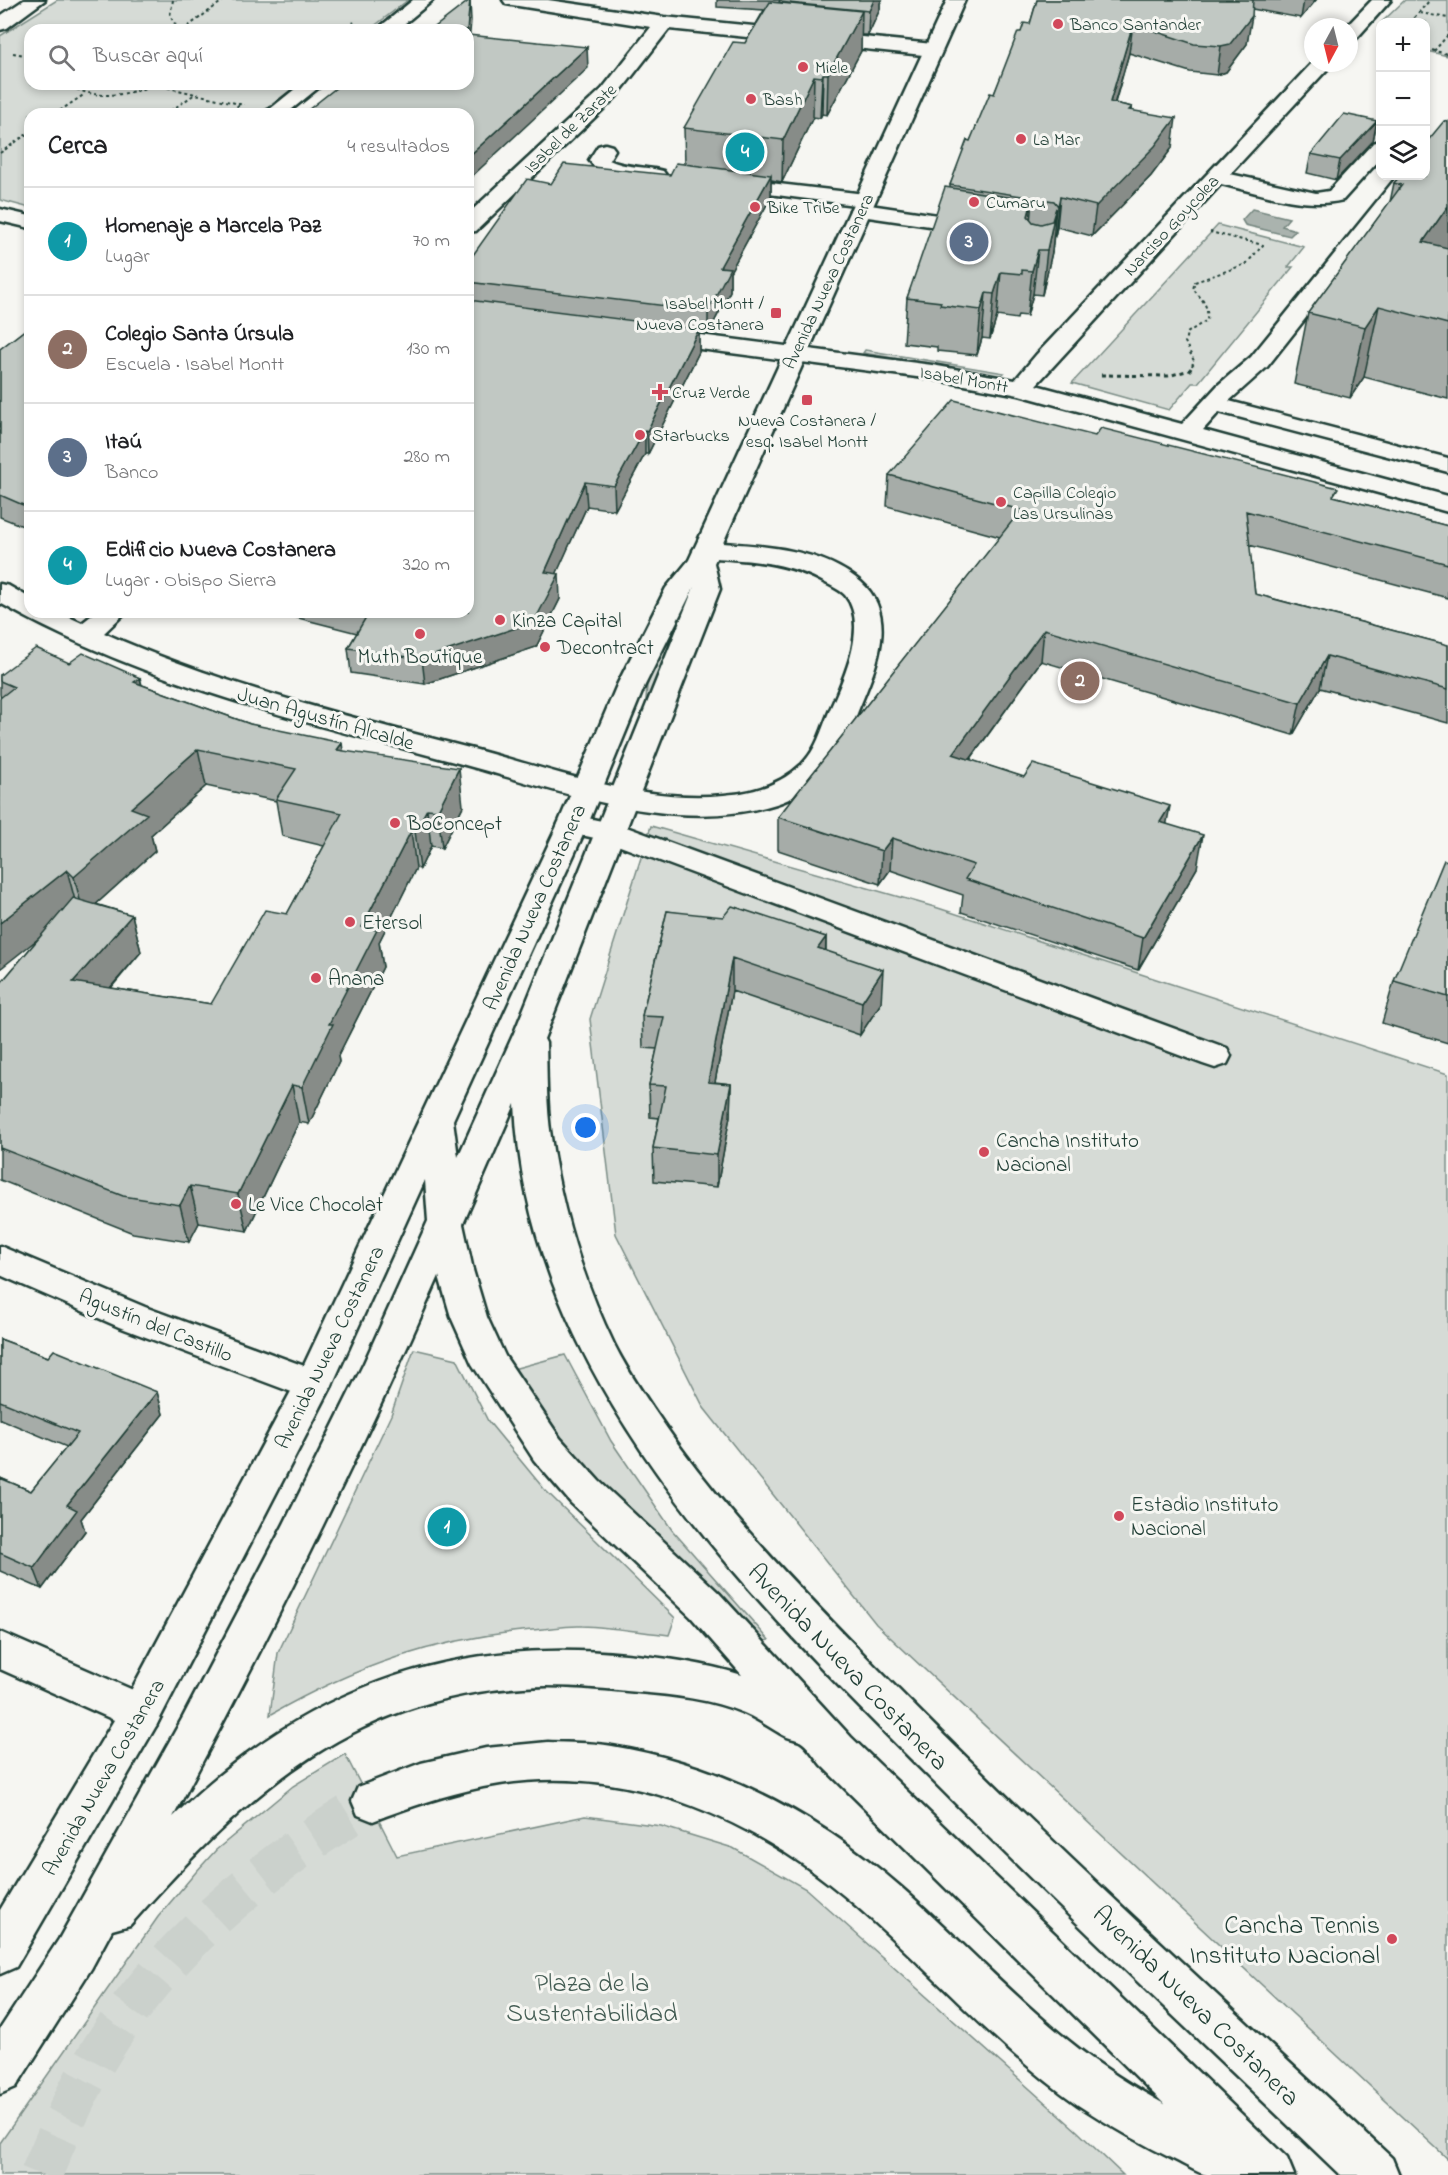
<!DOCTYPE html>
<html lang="es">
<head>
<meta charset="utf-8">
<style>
  :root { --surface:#fff; --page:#f6f6f6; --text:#202124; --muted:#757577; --line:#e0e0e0; --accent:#111827 }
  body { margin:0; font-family:"Indie Flower",sans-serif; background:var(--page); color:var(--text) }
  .controls { position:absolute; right:18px; top:18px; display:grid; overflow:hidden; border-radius:12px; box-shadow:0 3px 9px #0003 }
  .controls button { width:54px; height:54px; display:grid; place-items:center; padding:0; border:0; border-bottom:2px solid var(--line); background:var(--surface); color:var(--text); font:30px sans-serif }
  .compass { position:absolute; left:1304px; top:18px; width:54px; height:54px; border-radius:50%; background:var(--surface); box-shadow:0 3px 9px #0003; rotate:187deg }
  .you { position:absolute; left:586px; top:1128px; width:21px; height:21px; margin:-15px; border:4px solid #fff; border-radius:50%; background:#1a73e8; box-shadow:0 0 0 9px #1a73e833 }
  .badge { display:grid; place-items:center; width:39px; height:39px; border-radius:50%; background:var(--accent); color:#fff; font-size:20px; font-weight:700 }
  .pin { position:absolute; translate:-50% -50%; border:3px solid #fff; box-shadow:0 2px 6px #0006 }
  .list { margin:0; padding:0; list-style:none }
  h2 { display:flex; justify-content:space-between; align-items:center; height:78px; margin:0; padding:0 24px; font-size:26px }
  h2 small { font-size:20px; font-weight:400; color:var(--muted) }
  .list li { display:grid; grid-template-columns:39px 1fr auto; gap:18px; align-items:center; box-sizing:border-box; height:108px; padding:0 24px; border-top:2px solid var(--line) }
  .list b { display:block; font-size:22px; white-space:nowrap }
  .list p { margin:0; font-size:20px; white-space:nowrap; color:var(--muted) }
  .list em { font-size:20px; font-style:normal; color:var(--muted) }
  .icon { flex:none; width:33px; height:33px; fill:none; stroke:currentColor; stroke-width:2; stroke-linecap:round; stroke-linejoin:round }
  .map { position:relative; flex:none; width:1448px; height:2175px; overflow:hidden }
  .search { position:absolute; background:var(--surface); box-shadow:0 3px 9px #0003; left:24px; top:24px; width:450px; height:66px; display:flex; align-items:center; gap:15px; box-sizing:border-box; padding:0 21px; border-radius:18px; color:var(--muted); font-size:22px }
  .panel { position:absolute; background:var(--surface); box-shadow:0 3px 9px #0003; left:24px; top:108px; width:450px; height:510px; border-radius:18px }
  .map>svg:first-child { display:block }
  .green { fill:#d6dbd6; stroke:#7a8c85; stroke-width:1.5 }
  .water { fill:#aab3ae; stroke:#72847d; stroke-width:1.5 }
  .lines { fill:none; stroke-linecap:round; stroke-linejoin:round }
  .highway-tunnel { stroke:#cbd1cc; stroke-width:42; stroke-dasharray:42 21; stroke-linecap:butt }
  .minor-casing { stroke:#1f3d34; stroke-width:5 }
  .major-casing { stroke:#1f3d34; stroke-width:5 }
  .highway-casing { stroke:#1f3d34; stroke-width:5 }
  .path-far1 { stroke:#1f3d34; stroke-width:2; stroke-dasharray:3 3; stroke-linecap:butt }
  .path { stroke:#1f3d34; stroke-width:3; stroke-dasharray:4 4; stroke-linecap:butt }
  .minor { fill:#f6f6f2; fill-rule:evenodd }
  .major { fill:#f6f6f2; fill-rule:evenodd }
  .highway { fill:#f6f6f2; fill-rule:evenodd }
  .wall { fill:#a6aca8; stroke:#1f3d34; stroke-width:1.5; fill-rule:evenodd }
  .shaded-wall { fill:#878c88; stroke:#1f3d34; stroke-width:1.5 }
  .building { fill:#c1c8c3; stroke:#1f3d34; stroke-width:1.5 }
  .poi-dot { fill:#d1495b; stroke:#f6f6f2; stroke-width:2 }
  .labels { text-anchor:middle; stroke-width:6; stroke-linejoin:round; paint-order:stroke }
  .far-poi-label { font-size:18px; fill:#1f3d34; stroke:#f6f6f2; text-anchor:start }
  .far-street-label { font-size:18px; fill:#1f3d34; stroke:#f6f6f2 }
  .poi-label { font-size:21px; fill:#1f3d34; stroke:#f6f6f2; text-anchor:start }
  .street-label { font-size:21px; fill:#1f3d34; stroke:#f6f6f2 }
  .near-street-label { font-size:26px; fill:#1f3d34; stroke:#f6f6f2 }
  .near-poi-label { font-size:26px; fill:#1f3d34; stroke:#f6f6f2; text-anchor:end }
  .near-park-label { font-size:26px; fill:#445d54; stroke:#f6f6f2 }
</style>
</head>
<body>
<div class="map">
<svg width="1448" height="2175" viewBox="0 0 1448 2175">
  <rect width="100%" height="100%" fill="#f6f6f2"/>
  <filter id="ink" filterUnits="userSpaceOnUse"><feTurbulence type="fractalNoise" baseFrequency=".0167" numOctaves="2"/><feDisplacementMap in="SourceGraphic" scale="12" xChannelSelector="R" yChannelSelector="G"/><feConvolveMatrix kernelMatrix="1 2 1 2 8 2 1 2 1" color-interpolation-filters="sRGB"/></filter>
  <g filter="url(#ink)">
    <path class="green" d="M57,0H408L369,30H30V84H299L259,114H30V208L0,200V36Z
      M1405,0H1448V56L1426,51V22H1382Z
      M1218,225L1304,247L1288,267H1293L1198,383H1192L1169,410L1072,383Z
      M865,350L1004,373L1000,376L863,353Z
      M692,586L644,725L647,686L669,627Z
      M651,826L938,908L1448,1074V2159L876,1624L704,1408L616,1234L590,1019Z
      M414,1349L457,1359L488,1421L544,1489L675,1618L669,1635C640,1632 611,1627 582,1626C566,1625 549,1629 532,1630C436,1638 353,1667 270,1715L278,1653L391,1415Z
      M565,1355L611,1441L672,1530L769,1640L763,1642L672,1549L594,1475L550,1426L513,1369Z
      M345,1754L397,1856L585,1816L661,1826L733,1848L806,1889L1077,2131L1123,2175H0V2143L158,1917L196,1872L216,1850L293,1786Z"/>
    <path class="water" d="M1252,209L1289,218L1282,226L1296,230L1290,236L1245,225L1242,220Z"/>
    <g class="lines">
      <path class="highway-tunnel" d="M41,2175C59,2132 78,2088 103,2048C170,1942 266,1864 373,1801"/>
      <defs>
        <path id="minor" d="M24,0H45L7,28L0,30V16Z
          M413,0H433L397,30H376Z
          M503,0H548L664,17L933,44L940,46L942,50L940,54L933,56L669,29L616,97L476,231L468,232V214L602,89L651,27L512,5L506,4Z
          M1372,0H1391L1356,39L1349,41V27H1346Z
          M1313,62L1333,63L1230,174L1316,193L1329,191L1373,143L1380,141V159L1343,200C1304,210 1260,193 1221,184L1036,385L1182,424L1218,385L1251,357L1396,178L1403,176L1410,178L1413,182L1410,186L1267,367L1229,401L1448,458V472L1219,412L1203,430L1448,496V512L1019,395L932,379L654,343L646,341L643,336L646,331L654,329L932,365L1015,380L1036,355Z
          M301,84H323L286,114H264Z
          M605,144L612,146L615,150L609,160C625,168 646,166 663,171L666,175L663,179L656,181C633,178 603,180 589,160L598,146Z
          M728,178L865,194L872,196L875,200L870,205L978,221L986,222L989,227L986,232L978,233L861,216L854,214L850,210L855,205L721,188L718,184L721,180Z
          M0,209L30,216V228L0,221Z
          M706,542C756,545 821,547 861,582C902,618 872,676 856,716C848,736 842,754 827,771C814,786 795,798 776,804C675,836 555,789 458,763C302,721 141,683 0,603V584L9,586L30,598V612H58L82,623L96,612H126L104,633C224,686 350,717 477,750C556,771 641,803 724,795C754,793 780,785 802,764C817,749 821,731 829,712C842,682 870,626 845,595C839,589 829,585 822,581C796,567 769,562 740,560C725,558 711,559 697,555L693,550L697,545Z
          M573,815L621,825L1227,1048L1231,1056L1227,1064L1215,1068L1203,1064L604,840L563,831L558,824L563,817Z
          M0,1246L145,1307L326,1374L332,1385L326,1396L313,1400L119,1327L0,1275Z
          M0,1632L156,1700L162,1713L156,1726L141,1732L0,1669Z"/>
        <path id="major" d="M947,0H965L714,563L720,589L544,1039L546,1043C547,1074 546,1106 551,1137C561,1208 583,1280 614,1344C629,1374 649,1402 668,1430C729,1517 804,1593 878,1669C1044,1838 1219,1996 1392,2158L1399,2175H1340C1210,2050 1078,1927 951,1799C763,1611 527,1387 515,1104L463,1224L473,1270L487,1317L505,1356L560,1438L599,1481L719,1593L851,1737L1287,2158L1294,2175H1236L821,1765C815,1758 808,1745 800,1741C796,1739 788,1738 783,1735C770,1728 758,1719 744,1713C711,1699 673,1695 638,1692C607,1689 578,1686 547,1686C356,1690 250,1790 130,1925L112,1930L91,1969L16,2087L0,2094V2029L59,1939L183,1717L284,1524L364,1363L428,1221L425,1180L332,1385L156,1726L16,1967L0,1974V1910L126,1700L296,1382L558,824L617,685L666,588L689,560ZM694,587L514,1033L458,1157L453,1120L588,824L645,685ZM439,1276L451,1317L472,1364L534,1460L571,1503L691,1617L742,1675C704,1663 665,1658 626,1654C447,1636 300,1691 173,1817C268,1640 358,1460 439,1276Z"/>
        <path id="highway" d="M548,1742C569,1743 591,1742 612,1746C721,1764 819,1815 902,1888C959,1938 1010,1994 1069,2041C1132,2092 1205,2127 1279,2158L1286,2175C1265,2175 1226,2175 1207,2175C1198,2173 1187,2166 1179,2162C1144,2145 1110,2126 1078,2105C1001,2051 940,1981 871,1919C766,1823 629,1757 483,1787C445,1795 409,1807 373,1821L358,1815L352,1801L358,1787L421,1763L486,1748Z"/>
      </defs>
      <use href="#minor" class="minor-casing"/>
      <use href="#major" class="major-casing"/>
      <use href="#highway" class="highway-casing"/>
      <path class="path-far1" d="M173,0L170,16L179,30
        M1420,13L1448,18
        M1410,22L1430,0
        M183,30L224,0
        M343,30L354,22
        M1426,49L1448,54
        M1434,51L1448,35
        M13,53L30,56
        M66,84C95,101 126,96 156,84
        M156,85L244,105
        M55,114L85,94
        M166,114L195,94
        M227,114L240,104
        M0,153L30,132
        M1192,366L1194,361L1185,342L1187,333L1207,320C1209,306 1202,299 1193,289L1195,282L1246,264L1263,245L1210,232"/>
      <path class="path" d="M1101,375L1168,376L1190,370L1193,364"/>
      <use href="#minor" class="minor"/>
      <use href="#major" class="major"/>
      <use href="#highway" class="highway"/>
    </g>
    <path class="wall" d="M717,0H882L880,3V9L868,35H861V51L827,115L822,114L820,118L813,117L782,182L771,180V197L730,272V291L708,334L699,333V352L648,454H645L615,510L587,506L556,574L560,599L536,647L425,684L351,673L348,648L357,633L275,612H468V262L551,184L670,175L685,164L684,128L745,43L764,10L717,7Z
      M1037,0H1316L1301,18L1252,9L1247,44L1226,72L1217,75L1190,72L1129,53L1115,103L1132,107L1131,110L1172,148L1151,176L1092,236L1057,227L1055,236L1054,234L1052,252L1042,295L1033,294L1027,316L1018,315L1017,319L997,316L990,339L982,338L977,355L937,351V347L904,343L907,298L950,188V185L970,141L994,94L1021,32L1030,24Z
      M1377,121L1373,141L1336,180L1307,173L1311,154Z
      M1448,122V399L1364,377L1350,398L1294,384L1308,313L1390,202L1394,183Z
      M30,326V529L0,517V349Z
      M889,475L1336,497L1448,526V598L1249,545L1255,594L1448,645V723L1320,688L1293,735L1041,661L970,760L1167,824L1197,868L1138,970L961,912L963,895L890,870L880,884L778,850V817L1000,537L887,506Z
      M69,663L140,678L142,685L250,724L343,751L463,806L442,848L431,846L420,869L416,868L379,942L383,967L338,1056L339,1062L309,1124L299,1122L247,1231L199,1223L189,1242L133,1233L0,1180V984L39,938L0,694V675ZM206,786L276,801L282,836L324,846L287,914L211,1004L111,988L141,952L132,915L96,904L155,851L151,835Z
      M1448,861V1043L1382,1023L1394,981Z
      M667,911L826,937V951L881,1003L860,1035L732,991L715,1082L731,1084L730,1116L717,1187L654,1181L653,1148L659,1118L650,1117L649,1085L657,1049L643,1048L642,1016Z
      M0,1339L48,1357L157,1392L163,1414L81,1519L85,1531L42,1589L0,1571V1478L31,1491L67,1447L0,1419Z"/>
    <path class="shaded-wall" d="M470,0L471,21L468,54V30H467Z
      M874,0H882L880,3V9L868,35L869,11Z
      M1304,0H1316L1301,18Z
      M862,11L861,51L827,115L828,74Z
      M1252,16L1247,44L1226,72L1217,75L1221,46Z
      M1133,24L1129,53L1106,132L1110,102Z
      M587,47L588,68L468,180L469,190L468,191V157Z
      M823,74L822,114L820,118L822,77Z
      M814,76L813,117L782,182L783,140Z
      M1176,118L1172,148L1151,176L1092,236L1096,206Z
      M1377,121L1373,141L1336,180L1340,160Z
      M771,175V197L730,272V291L708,334V311L720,267Z
      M1060,197L1057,227L1055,236L1058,206Z
      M1032,201L1028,245V216Z
      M1448,206V250L1423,242Z
      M1056,208L1052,252L1042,295L1047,250Z
      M1038,250L1033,294L1027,316L1032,271Z
      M1001,272L997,316L990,339L994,294Z
      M986,293L982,338L977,355L981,310Z
      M1379,306L1364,377L1350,398L1365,327Z
      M699,329V352L648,454L647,431Z
      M645,430V454L615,510L614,486Z
      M585,482L587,506L546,597L545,572Z
      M559,574L560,599L536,647L425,684L422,659Z
      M1044,629L1041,661L950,787L953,754Z
      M1327,656L1320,688L1293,735L1300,703Z
      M140,678L148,714L134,682Z
      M342,743L347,780L337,750Z
      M198,749L206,786L151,835L155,851L84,915L74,877L131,808Z
      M459,768L463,806L442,848L438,810Z
      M1170,806L1164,838L1160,822Z
      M427,809L431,846L420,869L415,831Z
      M411,831L416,868L379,942L383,967L338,1056L339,1062L309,1124L302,1087L329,1024L362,927Z
      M1203,835L1197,868L1138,970L1143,938Z
      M892,838L890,870L880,884L882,851Z
      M67,870L77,908L0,969V923Z
      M132,915L141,952L83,1019L73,982Z
      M826,937L825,970L818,948Z
      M732,958V991L709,1114L708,1082Z
      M883,970L881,1003L860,1035L862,1002Z
      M731,1084L730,1116L717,1187V1155Z
      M292,1085L299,1122L247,1231L238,1194Z
      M190,1186L199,1223L189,1242L180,1205Z
      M157,1392L163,1414L81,1519L85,1531L42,1589L34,1568L67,1505Z"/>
    <path class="building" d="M470,0L467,30H431Z
      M780,0H874L869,11L779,2Z
      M1037,0H1253L1252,16L1230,44L1221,46L1194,44L1133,24L1110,102L1132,107L1129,110L1176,118L1155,146L1096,206L1060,197L1058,206L1054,201L950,185L967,140L970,141L990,93L994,94L1018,32H1021L1024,23L1030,24Z
      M770,2L862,11L828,74H823L822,77L814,76L783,140L684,128L733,42L745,43Z
      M468,35L587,47L468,157V114H303L341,84H468Z
      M1344,114L1377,121L1340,160L1311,154Z
      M1444,121L1448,122V206L1423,242L1448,248V324L1379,306L1365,327L1308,313L1402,185L1394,183L1400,176H1425V144Z
      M676,163L771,175L720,267L730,268L708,311L468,282V262L527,179L551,184L564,164L670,175Z
      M945,187L1032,201L1028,216L1033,222L1041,224L1052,221L1056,208L1047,250H1038L1032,271L1022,270V274L1001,272L994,294L986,293L981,310L940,305L941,302L907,298Z
      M468,300L699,329L647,431L645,430L614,486L585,482L545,572L559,574L534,622L422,659L348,648L369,612H367H468Z
      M30,326V508L0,495V349Z
      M954,400L1095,436L1101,428L1338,488L1333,496L1448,526V564L1246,511L1255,594L1448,645V689L1327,656L1300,703L1044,629L953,754L1024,777L1033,764L1170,806L1160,822L1203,835L1143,938L965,879L974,865L892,838L882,851L778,817L1021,510L889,475Z
      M36,648L69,663L83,653L140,678L134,682L250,724L342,743L337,750L459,768L438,810L427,809L415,831H411L362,927L377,930L329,1024H333L302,1087L292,1085L238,1194L190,1186L180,1205L123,1196L0,1148V984L73,898L132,915L73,982L211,1004L265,910L287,914L342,813L276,799L296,769L198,749L131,808L147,814L74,877L67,870L0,923V698L14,687L0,681V675Z
      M1444,860L1448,861V997L1394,981Z
      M732,906L826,937L818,948L883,970L862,1002L732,958L708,1082L731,1084L717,1155L653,1148L666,1086L649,1085L664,1017L642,1016L667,911L723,917Z
      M0,1339L48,1357L54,1350L157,1392L67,1505L77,1510L34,1568L0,1553V1478L31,1491L78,1433L0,1401Z"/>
  </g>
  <g class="poi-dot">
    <circle cx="1058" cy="24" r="6"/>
    <circle cx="803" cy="67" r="6"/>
    <circle cx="751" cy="99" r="6"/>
    <circle cx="1021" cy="139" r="6"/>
    <circle cx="974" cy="202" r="6"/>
    <circle cx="755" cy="207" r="6"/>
    <rect x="770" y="307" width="12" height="12" rx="3"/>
    <path d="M657 383h6v6h6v6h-6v6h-6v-6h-6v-6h6z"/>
    <rect x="801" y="394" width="12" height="12" rx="3"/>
    <circle cx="640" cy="435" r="6"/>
    <circle cx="1001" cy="502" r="6"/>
    <circle cx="500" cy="620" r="6"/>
    <circle cx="420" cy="634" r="6"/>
    <circle cx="545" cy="647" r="6"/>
    <circle cx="395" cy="823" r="6"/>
    <circle cx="350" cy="922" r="6"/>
    <circle cx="316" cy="978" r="6"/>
    <circle cx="984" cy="1152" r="6"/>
    <circle cx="236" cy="1204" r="6"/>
    <circle cx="1119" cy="1516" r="6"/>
    <circle cx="1392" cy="1939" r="6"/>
  </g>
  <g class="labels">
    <g class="far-poi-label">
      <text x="1070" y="30">Banco Santander</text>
      <text x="815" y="73">Miele</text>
      <text x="763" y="105">Bash</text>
      <text x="1033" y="145">La Mar</text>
      <text x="986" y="208">Cumaru</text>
      <text x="767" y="213">Bike Tribe</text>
      <text x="764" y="309" text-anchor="end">Isabel Montt /<tspan x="764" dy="21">Nueva Costanera</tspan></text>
      <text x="672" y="398">Cruz Verde</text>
      <text x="807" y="426" text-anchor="middle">Nueva Costanera /<tspan x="807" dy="21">esq. Isabel Montt</tspan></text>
      <text x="652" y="441">Starbucks</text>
      <text x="1013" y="498">Capilla Colegio<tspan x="1013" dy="21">Las Ursulinas</tspan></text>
    </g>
    <g class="far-street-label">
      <text transform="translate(570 128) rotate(-44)" y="6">Isabel de Zarate</text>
      <text transform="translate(1171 225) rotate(-47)" y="6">Narciso Goycolea</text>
      <text transform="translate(828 281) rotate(-65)" y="6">Avenida Nueva Costanera</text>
      <text transform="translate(964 379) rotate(10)" y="6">Isabel Montt</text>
    </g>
    <g class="poi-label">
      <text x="512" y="627">Kinza Capital</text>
      <text x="557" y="654">Decontract</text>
      <text x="420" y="663" text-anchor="middle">Muth Boutique</text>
      <text x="407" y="830">BoConcept</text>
      <text x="362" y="929">Etersol</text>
      <text x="328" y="985">Anana</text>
      <text x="996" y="1147">Cancha Instituto<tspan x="996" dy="24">Nacional</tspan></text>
      <text x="248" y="1211">Le Vice Chocolat</text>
      <text x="1131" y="1511">Estadio Instituto<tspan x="1131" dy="24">Nacional</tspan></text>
    </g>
    <g class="street-label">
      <text transform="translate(326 718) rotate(16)" y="7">Juan Agustín Alcalde</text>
      <text transform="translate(534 907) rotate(-66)" y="7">Avenida Nueva Costanera</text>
      <text transform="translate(156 1325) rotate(22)" y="7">Agustín del Castillo</text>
      <text transform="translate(329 1347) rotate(-64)" y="7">Avenida Nueva Costanera</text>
      <text transform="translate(103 1777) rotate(-60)" y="7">Avenida Nueva Costanera</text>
    </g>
    <g class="near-street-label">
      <text transform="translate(849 1666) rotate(46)" y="9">Avenida Nueva Costanera</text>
      <text transform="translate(1197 2005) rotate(44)" y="9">Avenida Nueva Costanera</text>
    </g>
    <g class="near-poi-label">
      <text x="1380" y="1933">Cancha Tennis<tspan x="1380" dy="30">Instituto Nacional</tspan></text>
    </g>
    <g class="near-park-label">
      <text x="592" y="1991">Plaza de la<tspan x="592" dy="30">Sustentabilidad</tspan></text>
    </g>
  </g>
</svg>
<div class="controls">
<button>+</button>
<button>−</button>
<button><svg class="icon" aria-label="layers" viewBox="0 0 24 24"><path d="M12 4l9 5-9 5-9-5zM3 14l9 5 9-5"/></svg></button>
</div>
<svg class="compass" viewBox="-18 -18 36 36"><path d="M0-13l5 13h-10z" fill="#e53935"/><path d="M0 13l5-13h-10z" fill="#757577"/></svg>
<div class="you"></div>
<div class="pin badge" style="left:447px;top:1527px;background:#0f9aa8">1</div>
<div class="pin badge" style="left:1080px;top:681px;background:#8d6e63">2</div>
<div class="pin badge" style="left:969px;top:242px;background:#5c6f8a">3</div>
<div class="pin badge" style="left:745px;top:152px;background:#0f9aa8">4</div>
<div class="search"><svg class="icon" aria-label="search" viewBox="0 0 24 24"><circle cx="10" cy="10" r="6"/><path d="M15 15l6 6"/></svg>Buscar aquí</div>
<section class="panel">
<h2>Cerca<small>4 resultados</small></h2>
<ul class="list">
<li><span class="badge" style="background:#0f9aa8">1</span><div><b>Homenaje a Marcela Paz</b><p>Lugar</p></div><em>70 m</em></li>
<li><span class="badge" style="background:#8d6e63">2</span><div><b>Colegio Santa Úrsula</b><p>Escuela · Isabel Montt</p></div><em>130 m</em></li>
<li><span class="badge" style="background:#5c6f8a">3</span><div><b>Itaú</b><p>Banco</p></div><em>280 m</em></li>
<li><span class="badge" style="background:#0f9aa8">4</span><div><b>Edificio Nueva Costanera</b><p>Lugar · Obispo Sierra</p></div><em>320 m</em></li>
</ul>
</section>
</div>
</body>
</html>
